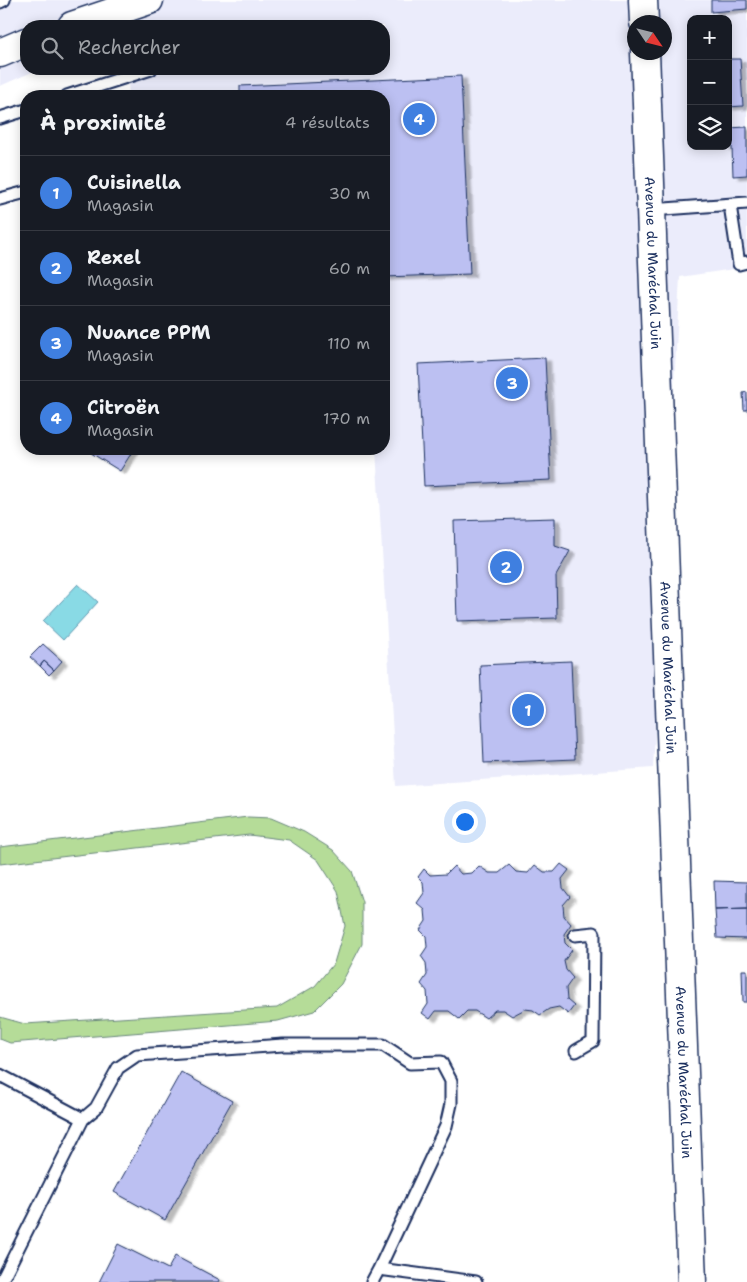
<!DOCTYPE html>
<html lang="fr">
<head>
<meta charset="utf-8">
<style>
  :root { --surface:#171b24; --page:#20242c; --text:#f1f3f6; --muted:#9ea1a6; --line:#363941; --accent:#1a73e8 }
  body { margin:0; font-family:"Shantell Sans",sans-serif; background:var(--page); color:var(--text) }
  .controls { position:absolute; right:15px; top:15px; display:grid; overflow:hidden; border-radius:10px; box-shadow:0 2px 12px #0003 }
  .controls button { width:45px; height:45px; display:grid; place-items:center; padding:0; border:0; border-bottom:1px solid var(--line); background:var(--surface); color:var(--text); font:25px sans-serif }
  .compass { position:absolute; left:627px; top:15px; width:45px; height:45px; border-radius:50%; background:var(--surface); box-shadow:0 2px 12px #0003; rotate:125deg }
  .you { position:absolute; left:464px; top:821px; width:18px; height:18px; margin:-12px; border:4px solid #fff; border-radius:50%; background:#1a73e8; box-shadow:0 0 0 8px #1a73e833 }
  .badge { display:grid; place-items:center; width:32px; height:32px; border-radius:50%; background:var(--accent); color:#fff; font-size:16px; font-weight:700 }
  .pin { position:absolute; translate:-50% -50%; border:2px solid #fff; box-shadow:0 1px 5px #0006 }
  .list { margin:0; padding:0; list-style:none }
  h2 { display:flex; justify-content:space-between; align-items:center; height:65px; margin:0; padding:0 20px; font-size:21px }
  h2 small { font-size:16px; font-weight:400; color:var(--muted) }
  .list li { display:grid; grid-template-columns:32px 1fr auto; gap:15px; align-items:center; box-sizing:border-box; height:75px; padding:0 20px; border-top:1px solid var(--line) }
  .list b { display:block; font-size:19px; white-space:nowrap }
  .list p { margin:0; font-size:16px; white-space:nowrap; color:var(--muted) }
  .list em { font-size:16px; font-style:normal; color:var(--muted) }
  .icon { flex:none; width:28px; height:28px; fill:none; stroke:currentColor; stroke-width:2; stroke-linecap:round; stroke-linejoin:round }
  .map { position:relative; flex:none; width:747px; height:1282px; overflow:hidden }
  .search { position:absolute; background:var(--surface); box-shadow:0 2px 12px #0003; left:20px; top:20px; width:370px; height:55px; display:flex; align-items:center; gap:12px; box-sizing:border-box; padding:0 18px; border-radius:20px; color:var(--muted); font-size:19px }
  .panel { position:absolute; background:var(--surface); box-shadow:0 2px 12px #0003; left:20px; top:90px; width:370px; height:365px; border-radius:20px }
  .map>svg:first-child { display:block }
  .built { fill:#ebecfb; fill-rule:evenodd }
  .green { fill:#b5dc98; stroke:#68867b }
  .water { fill:#89dae5; stroke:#5d96af }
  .building { fill:#bcc0f2; stroke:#1b2f5e; filter:url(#shadow) }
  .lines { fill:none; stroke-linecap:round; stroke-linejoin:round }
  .lane-casing { stroke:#1b2f5e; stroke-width:15 }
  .secondary-casing { stroke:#1b2f5e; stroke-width:31 }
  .lane { stroke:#fff; stroke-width:11 }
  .secondary { stroke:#fff; stroke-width:28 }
  .labels { text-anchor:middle; stroke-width:4.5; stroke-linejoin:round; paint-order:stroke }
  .street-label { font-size:14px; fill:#1b2f5e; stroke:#fff }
</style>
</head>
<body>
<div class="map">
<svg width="747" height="1282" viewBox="0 0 747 1282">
  <defs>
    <filter id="shadow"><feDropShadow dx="5.5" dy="3" stdDeviation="1" flood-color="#0004"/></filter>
  </defs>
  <rect width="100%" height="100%" fill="#fff"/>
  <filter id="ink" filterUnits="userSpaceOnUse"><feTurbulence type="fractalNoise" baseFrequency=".02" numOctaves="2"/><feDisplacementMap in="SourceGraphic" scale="10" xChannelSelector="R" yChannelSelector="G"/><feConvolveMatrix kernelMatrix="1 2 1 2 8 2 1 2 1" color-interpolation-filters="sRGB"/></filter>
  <g filter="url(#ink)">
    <path class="built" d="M0,0H747V267L680,277L653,768L396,786L376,449H384V96H129L127,69H384V26H26V69H39L0,86ZM691,19H728V146H691ZM634,22H664V52H634Z"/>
    <path class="green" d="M248,817L271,818L304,832L333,850L352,871L362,902V944L341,984L314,1011L278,1021L10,1043L0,1039V1017L25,1024L277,1008L315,986L334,963L345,926L338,891L318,860L289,840L249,835L0,864V847Z"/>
    <path class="water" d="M78,584L98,602L63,640L43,621Z"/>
    <path class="building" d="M711,0H747V9L711,12Z
      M728,59H740L743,106L728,107Z
      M461,76L470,274L384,277V96H240V86Z
      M747,127V175L733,176L732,147H724L728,146V128Z
      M545,358L551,480L424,486L418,364Z
      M747,392V410H744L743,393Z
      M94,449H134L120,471L91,453Z
      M555,518V546L570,551L556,576L557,618L457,621L454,521Z
      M43,644L62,661L54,670L44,661L40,666L30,657Z
      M44,661L54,670L49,675L40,666Z
      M571,661L575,759L484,763L480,665Z
      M561,864L569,870L562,879L563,888L570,897L563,905L564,916L571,924L564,934L565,943L572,950L564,961L566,970L573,978L566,988L567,1000L574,1006L568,1014L559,1007L549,1009L540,1015L533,1010L525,1009L512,1016L503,1010H495L486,1018L475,1011H467L459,1019L449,1011H436L430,1019L422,1013L428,1004L427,991L421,984L427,975L426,963L421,956L427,947L426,936L420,930L426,921L425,910L417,903L424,893L423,882L418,877L424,869L430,875L446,874L454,866L461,874L472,873L479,866L489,873H499L509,865L516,872L528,873L535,865L544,872H554Z
      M714,881L747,882V909L715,910Z
      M747,909V939L717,938L715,910Z
      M742,970H747V1002H743Z
      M181,1072L232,1101L165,1220L114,1192Z
      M118,1244L168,1269L175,1256L220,1280L219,1282H99Z"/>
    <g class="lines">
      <defs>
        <path id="lane" d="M0,2L4,0
          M67,96L151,69
          M0,118L26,110
          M0,199L26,192
          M730,205L739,264L747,262
          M651,210L747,203
          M575,935L594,933L593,1041L576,1051
          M0,1075L83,1119
          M1,1282L83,1119L96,1108L118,1068L137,1055L283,1045H383L410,1063L441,1062L451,1081V1104L446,1126L379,1269
          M372,1282L379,1269L476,1282"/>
        <g id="secondary">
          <path d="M643,0L644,22"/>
          <path d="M72,26L149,0"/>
          <path id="s1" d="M645,52L692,1282"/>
          <path d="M0,53L26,42"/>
        </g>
      </defs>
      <use href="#lane" class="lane-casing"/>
      <use href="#secondary" class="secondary-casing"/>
      <use href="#lane" class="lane"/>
      <use href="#secondary" class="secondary"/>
    </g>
  </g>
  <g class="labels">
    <g class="street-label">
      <text dy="5" stroke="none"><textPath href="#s1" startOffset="211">Avenue du Maréchal Juin</textPath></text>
      <text dy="5" stroke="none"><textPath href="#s1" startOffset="616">Avenue du Maréchal Juin</textPath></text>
      <text dy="5" stroke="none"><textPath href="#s1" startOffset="1021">Avenue du Maréchal Juin</textPath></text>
    </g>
  </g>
</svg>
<div class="controls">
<button>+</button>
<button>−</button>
<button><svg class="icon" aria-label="layers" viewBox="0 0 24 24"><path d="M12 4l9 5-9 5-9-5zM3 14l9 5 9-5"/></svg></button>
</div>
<svg class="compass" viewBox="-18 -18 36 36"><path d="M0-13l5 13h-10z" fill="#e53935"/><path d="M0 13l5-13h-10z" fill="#9ea1a6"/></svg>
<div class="you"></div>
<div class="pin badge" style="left:528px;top:710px;background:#3f7fe0">1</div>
<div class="pin badge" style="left:506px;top:567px;background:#3f7fe0">2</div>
<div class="pin badge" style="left:512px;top:383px;background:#3f7fe0">3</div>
<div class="pin badge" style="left:419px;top:119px;background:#3f7fe0">4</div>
<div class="search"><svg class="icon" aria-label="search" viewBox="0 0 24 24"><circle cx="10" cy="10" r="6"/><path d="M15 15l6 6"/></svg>Rechercher</div>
<section class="panel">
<h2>À proximité<small>4 résultats</small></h2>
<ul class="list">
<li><span class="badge" style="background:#3f7fe0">1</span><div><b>Cuisinella</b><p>Magasin</p></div><em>30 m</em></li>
<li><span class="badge" style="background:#3f7fe0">2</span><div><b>Rexel</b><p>Magasin</p></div><em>60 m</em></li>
<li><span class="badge" style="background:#3f7fe0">3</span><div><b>Nuance PPM</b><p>Magasin</p></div><em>110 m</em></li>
<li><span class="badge" style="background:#3f7fe0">4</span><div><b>Citroën</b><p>Magasin</p></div><em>170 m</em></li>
</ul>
</section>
</div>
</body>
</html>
